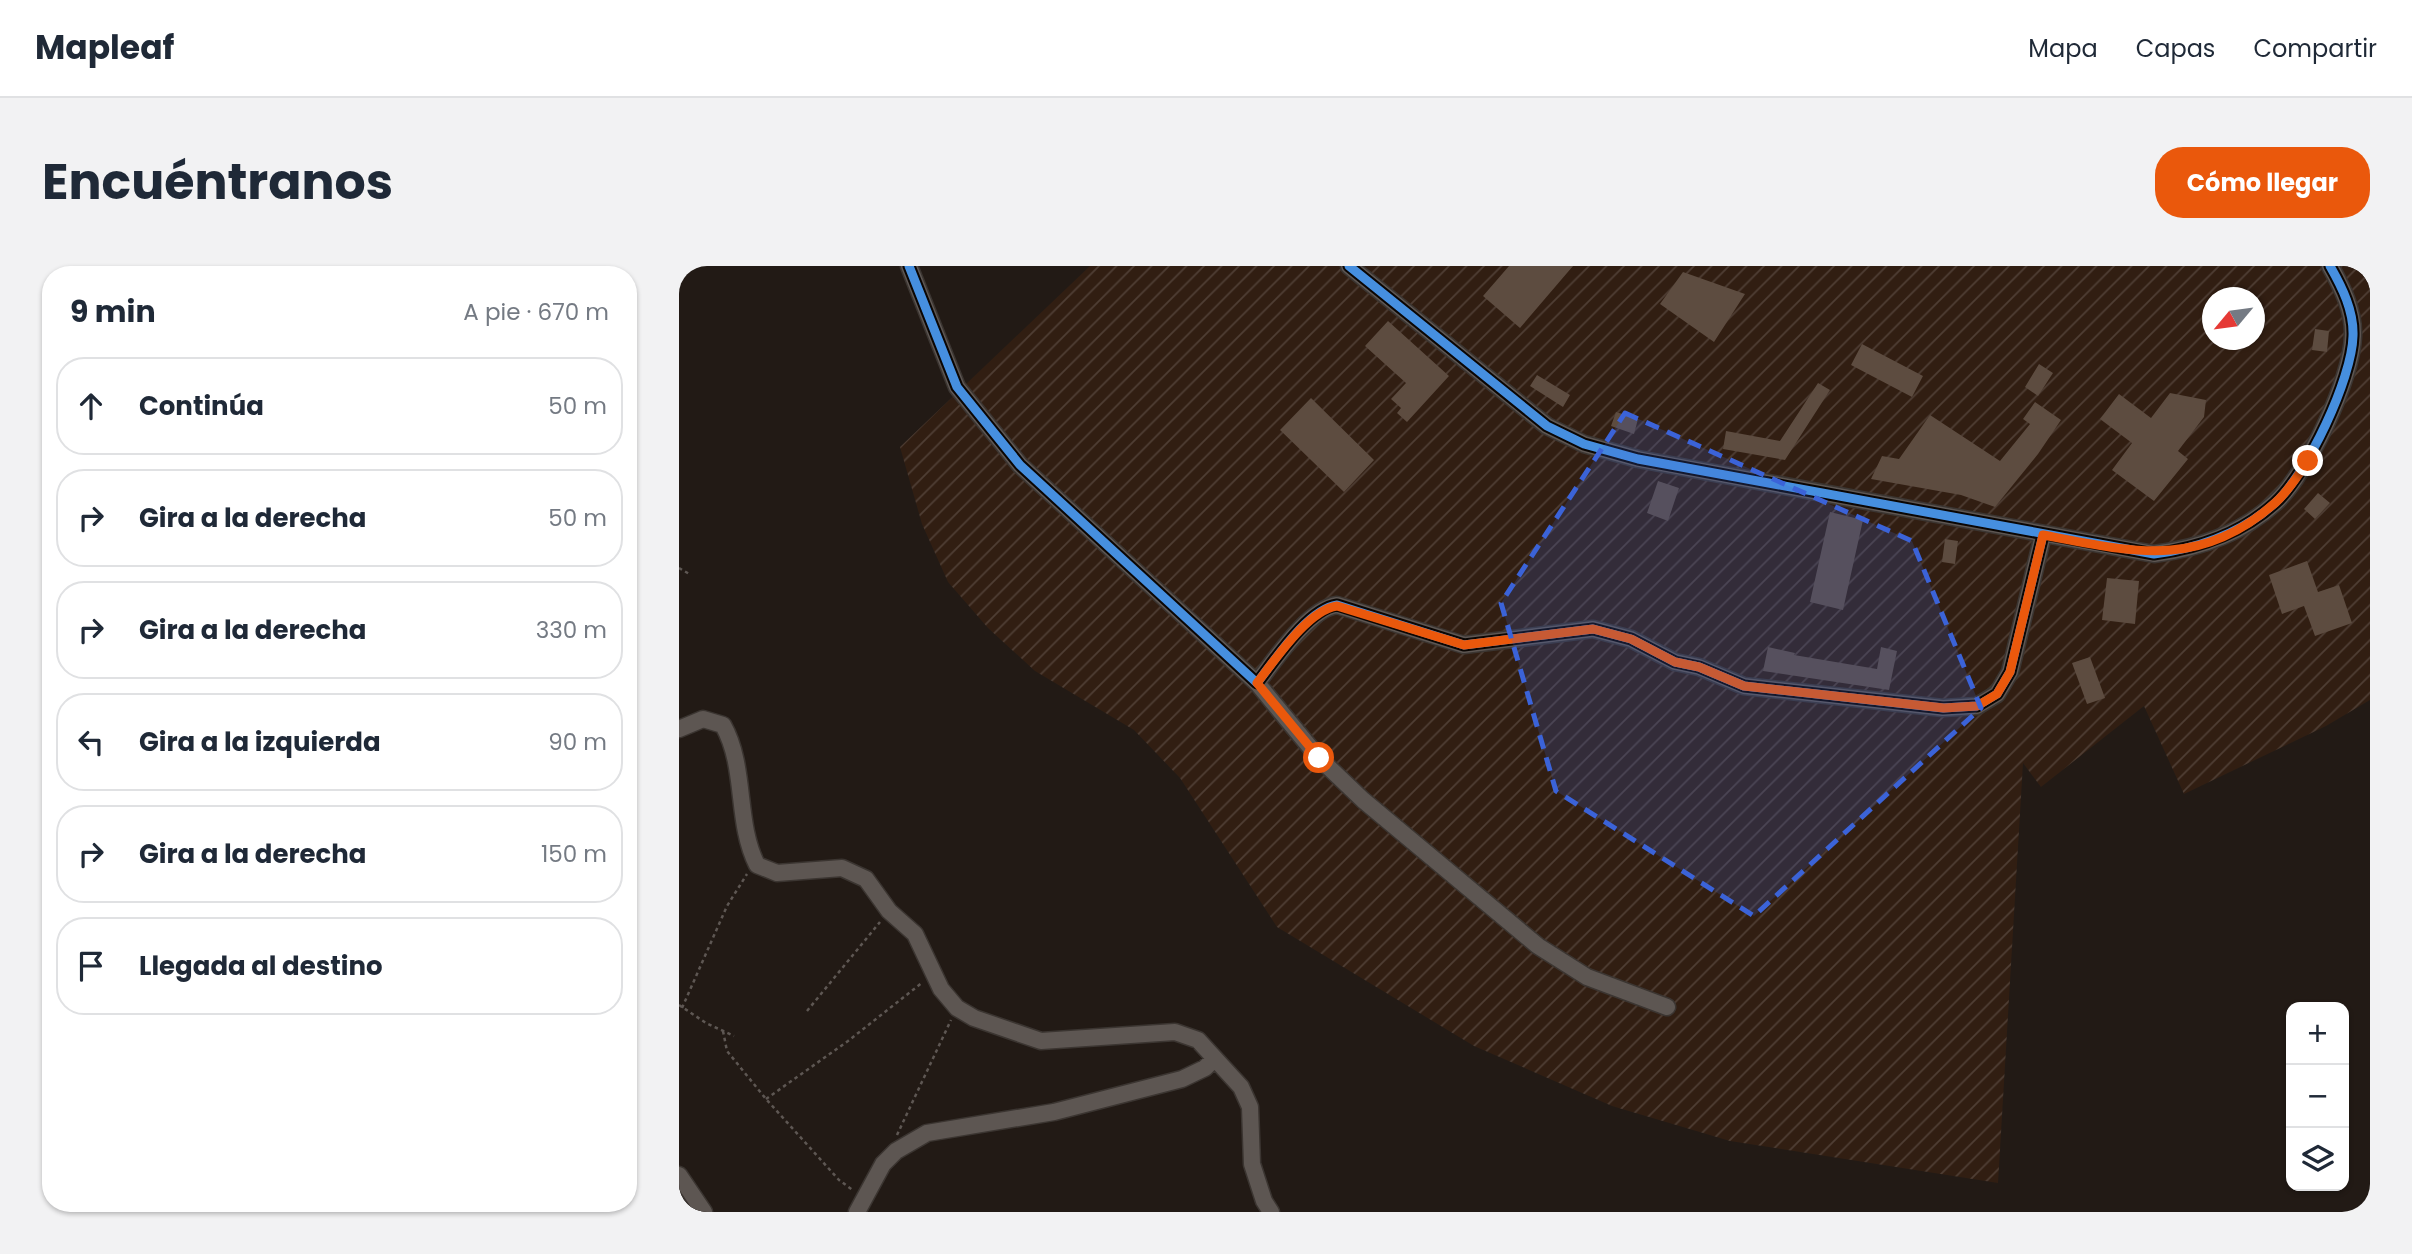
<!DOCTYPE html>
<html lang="es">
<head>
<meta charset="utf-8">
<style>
  :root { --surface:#fff; --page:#f2f2f3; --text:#1f2937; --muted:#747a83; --line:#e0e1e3; --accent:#ea580c }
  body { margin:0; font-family:Poppins,sans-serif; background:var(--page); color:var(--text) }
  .controls { position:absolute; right:21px; bottom:21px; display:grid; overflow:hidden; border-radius:14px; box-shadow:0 2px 5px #0004 }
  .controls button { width:63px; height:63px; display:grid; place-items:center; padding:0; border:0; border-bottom:2px solid var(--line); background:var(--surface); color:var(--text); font:35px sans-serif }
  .compass { position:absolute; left:1523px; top:21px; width:63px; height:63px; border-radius:50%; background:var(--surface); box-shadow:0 2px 5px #0004; rotate:241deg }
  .stop { position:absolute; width:21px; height:21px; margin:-16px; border:5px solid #ea580c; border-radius:50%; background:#fff }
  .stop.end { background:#ea580c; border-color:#fff; box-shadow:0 2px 7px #0008 }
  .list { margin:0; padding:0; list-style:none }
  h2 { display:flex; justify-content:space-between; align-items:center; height:91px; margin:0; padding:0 28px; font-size:30px }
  h2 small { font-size:23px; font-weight:400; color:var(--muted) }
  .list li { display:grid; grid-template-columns:46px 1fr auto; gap:21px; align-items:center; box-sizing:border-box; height:98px; margin:0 14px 14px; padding:0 14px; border:2px solid var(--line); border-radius:28px }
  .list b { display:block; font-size:26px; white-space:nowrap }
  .list em { font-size:23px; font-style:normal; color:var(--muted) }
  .icon { flex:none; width:38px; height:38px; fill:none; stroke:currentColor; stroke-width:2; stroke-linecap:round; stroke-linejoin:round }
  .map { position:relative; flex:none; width:1691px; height:946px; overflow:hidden; border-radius:28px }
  header { display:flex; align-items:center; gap:42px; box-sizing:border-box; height:98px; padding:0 35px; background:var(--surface); border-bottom:2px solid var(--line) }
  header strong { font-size:33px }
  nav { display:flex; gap:38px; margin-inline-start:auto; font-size:24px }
  .intro { display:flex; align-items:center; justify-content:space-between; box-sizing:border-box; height:168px; padding:0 42px }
  h1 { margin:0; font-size:49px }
  .button { padding:18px 32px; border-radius:28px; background:var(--accent); color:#fff; font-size:24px; font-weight:700 }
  main { display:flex; gap:42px; padding:0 42px }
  aside { flex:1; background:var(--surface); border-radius:28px; box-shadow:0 2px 5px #0004 }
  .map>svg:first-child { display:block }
  .industrial { fill:url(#industrial-furrows); fill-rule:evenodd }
  .building { fill:#5d4c40 }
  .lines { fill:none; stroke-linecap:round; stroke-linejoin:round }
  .street-casing { stroke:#3b3531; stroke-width:19 }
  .path { stroke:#5e5753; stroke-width:2.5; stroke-dasharray:3.5 3.5; stroke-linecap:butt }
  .street { stroke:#5d5652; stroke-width:16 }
  .cycleway-casing { stroke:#0b0603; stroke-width:13 }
  .cycleway { stroke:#468fdf; stroke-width:9 }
  .route { stroke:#ea580c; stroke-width:9 }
  .marked { fill:#3b63d8; fill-opacity:0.2; stroke:#3b63d8; stroke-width:5; stroke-dasharray:14 9; stroke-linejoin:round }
</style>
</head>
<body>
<header>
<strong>Mapleaf</strong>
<nav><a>Mapa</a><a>Capas</a><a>Compartir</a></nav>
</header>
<div class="intro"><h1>Encuéntranos</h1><a class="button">Cómo llegar</a></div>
<main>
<aside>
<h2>9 min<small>A pie · 670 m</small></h2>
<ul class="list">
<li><svg class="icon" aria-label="ahead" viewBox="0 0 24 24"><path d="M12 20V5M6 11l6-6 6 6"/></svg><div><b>Continúa</b></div><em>50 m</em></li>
<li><svg class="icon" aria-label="right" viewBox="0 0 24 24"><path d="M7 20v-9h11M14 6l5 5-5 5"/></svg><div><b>Gira a la derecha</b></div><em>50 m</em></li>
<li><svg class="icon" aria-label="right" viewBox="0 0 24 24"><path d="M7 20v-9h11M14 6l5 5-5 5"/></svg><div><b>Gira a la derecha</b></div><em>330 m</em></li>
<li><svg class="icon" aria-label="left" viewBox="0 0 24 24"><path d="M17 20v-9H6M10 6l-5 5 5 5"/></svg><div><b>Gira a la izquierda</b></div><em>90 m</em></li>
<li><svg class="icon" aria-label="right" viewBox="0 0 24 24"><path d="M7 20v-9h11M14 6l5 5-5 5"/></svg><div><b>Gira a la derecha</b></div><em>150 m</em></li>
<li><svg class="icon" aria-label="arrive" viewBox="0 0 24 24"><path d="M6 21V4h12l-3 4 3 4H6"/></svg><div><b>Llegada al destino</b></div></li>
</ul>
</aside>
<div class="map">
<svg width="1691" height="946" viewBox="0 0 1691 946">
  <defs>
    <pattern id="industrial-furrows" width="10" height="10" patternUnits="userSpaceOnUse" patternTransform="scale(1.75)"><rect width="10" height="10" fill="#311e12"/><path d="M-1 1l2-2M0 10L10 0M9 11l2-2" fill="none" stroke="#4f3e34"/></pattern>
  </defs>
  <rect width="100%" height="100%" fill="#221a15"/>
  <path class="industrial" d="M411,0H1691V434L1647,460L1505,528L1465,440L1362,521L1344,497L1319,917L1051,875L933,840L795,780L598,661L501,512L455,464L356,405L309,362L269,316L243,258L221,181ZM1534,32H1576V74H1534Z"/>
  <path class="building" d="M830,0H894L841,62L804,30Z
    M1004,6L1066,28L1035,76L981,38Z
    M709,55L770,110L728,156L718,147L722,142L712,133L727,117L686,80Z
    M1636,63L1650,65L1648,86L1633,84Z
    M1183,78L1244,110L1233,131L1172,99Z
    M1360,98L1374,107L1359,130L1346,121Z
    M858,109L891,129L884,141L851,120Z
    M1139,117L1151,124L1106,194L1044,183L1047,165L1101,175Z
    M1491,127L1527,134L1525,151L1499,185L1509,193L1475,235L1433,204L1453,177L1421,153L1440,128L1472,152Z
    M632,132L695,194L665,226L601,164Z
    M1356,136L1382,154L1359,188L1316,241L1282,229L1192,213L1203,190L1220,193L1251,149L1321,195L1351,158L1344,153Z
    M937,146L959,153L955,168L932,160Z
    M979,215L1000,222L989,255L968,247Z
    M1639,227L1651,237L1636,253L1625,243Z
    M1151,246L1184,254L1164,344L1131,336Z
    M1266,273L1279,275L1276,298L1263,296Z
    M1628,295L1639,326L1660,319L1673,357L1636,370L1625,340L1603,348L1590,309Z
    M1428,312L1460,315L1456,358L1423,354Z
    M1089,381L1116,387L1115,389L1198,403L1202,381L1218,385L1210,424L1084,405Z
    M1411,391L1426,432L1408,438L1393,397Z"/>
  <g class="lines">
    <defs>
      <path id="street" d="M230,0L278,121L341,199L578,417C596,394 629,343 658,339L785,379L914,363L952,373L996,396L1020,401L1065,420L1264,442L1298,440L1318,428L1331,406L1364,269
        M670,0L868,160L905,178L959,193L1475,288C1521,282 1562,268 1596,237C1628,208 1673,113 1674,70C1675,45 1663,21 1651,0
        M578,417L640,492L684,534L859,680L908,711L988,741
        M0,463L24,453L44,459C68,502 56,555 78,599L98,607L163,602L187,613L210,645L236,668L262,723L278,742L295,752L362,775L496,766L519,774L562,821L571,841L573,898L585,935L592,946
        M0,909L25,946
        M178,946L204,898L217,885L248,867L375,846L503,813L526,802L535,793"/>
    </defs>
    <use href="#street" class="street-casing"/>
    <path class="path" d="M0,302L12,309
      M0,739L27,757L55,770
      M3,742L48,640L68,608
      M128,745L201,656
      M44,765L48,785L87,833L160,914L175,925
      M87,833L169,775L244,716
      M218,869L272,754"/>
    <use href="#street" class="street"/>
    <defs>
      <path id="cycleway" d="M230,0L278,121L341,199L578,417C596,394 629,343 658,339L785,379L914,363L952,373L996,396L1020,401L1065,420L1264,442L1298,440L1318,428L1331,406L1364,269
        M670,0L868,160L905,178L959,193L1475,288C1521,282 1562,268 1596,237C1628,208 1673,113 1674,70C1675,45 1663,21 1651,0"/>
    </defs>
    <use href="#cycleway" class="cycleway-casing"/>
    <use href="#cycleway" class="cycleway"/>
  </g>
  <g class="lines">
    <path class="route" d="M640,492L578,417C596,394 629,344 658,340L785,379L914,363L952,373L996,396L1020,401L1065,420L1265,442L1298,440L1318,428L1331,406L1364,269C1454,286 1520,304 1596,237C1609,226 1619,209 1629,195"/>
  </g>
  <path class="marked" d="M946,147L1233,275L1302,442L1075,650L877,525L822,337Z"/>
</svg>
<div class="controls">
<button>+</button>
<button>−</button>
<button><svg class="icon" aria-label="layers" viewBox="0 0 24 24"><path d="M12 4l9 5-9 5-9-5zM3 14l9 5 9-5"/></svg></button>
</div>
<svg class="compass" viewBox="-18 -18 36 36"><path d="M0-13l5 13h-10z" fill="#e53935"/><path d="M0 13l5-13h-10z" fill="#747a83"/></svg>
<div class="stop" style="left:640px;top:492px"></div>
<div class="stop end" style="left:1629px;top:195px"></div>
</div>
</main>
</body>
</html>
